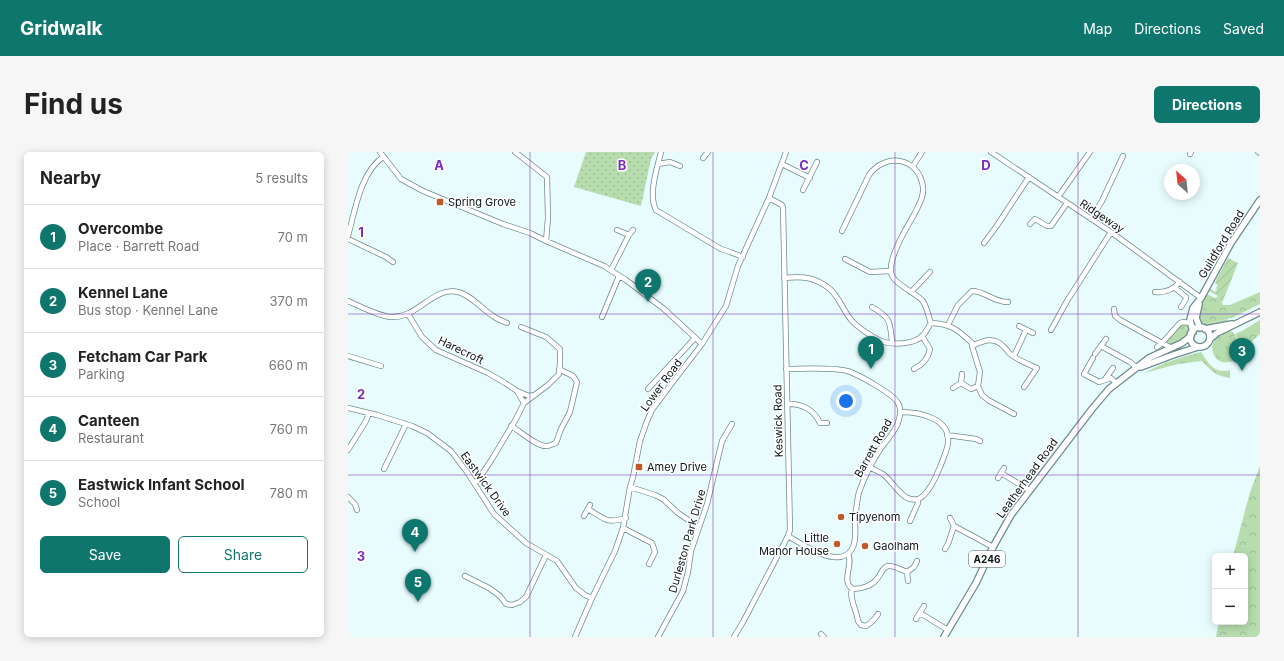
<!DOCTYPE html>
<html lang="en">
<head>
<meta charset="utf-8">
<style>
  :root { --surface:#fff; --page:#f6f6f6; --text:#222; --muted:#767676; --line:#e0e0e0; --accent:#0f766e }
  body { margin:0; font-family:Inter,sans-serif; background:var(--page); color:var(--text) }
  .controls { position:absolute; right:12px; bottom:12px; display:grid; overflow:hidden; border-radius:6px; box-shadow:0 2px 10px #0003 }
  .controls button { width:36px; height:36px; display:grid; place-items:center; padding:0; border:0; border-bottom:1px solid var(--line); background:var(--surface); color:var(--text); font:20px sans-serif }
  .compass { position:absolute; left:816px; top:12px; width:36px; height:36px; border-radius:50%; background:var(--surface); box-shadow:0 2px 10px #0003; rotate:333deg }
  .you { position:absolute; left:498px; top:249px; width:14px; height:14px; margin:-10px; border:3px solid #fff; border-radius:50%; background:#1a73e8; box-shadow:0 0 0 6px #1a73e833 }
  .badge { display:grid; place-items:center; width:26px; height:26px; border-radius:50%; background:var(--accent); color:#fff; font-size:13px; font-weight:700 }
  .pin { position:absolute; translate:-50% -33px; filter:drop-shadow(0 1px 2px #0008) }
  .pin::after { content:''; position:absolute; top:21px; width:14px; height:12px; background:inherit; clip-path:polygon(0 0,100% 0,50% 100%) }
  .list { margin:0; padding:0; list-style:none }
  h2 { display:flex; justify-content:space-between; align-items:center; height:52px; margin:0; padding:0 16px; font-size:17px }
  h2 small { font-size:13px; font-weight:400; color:var(--muted) }
  .list li { display:grid; grid-template-columns:26px 1fr auto; gap:12px; align-items:center; box-sizing:border-box; height:64px; padding:0 16px; border-top:1px solid var(--line) }
  .list b { display:block; font-size:15px; white-space:nowrap }
  .list p { margin:0; font-size:13px; white-space:nowrap; color:var(--muted) }
  .list em { font-size:13px; font-style:normal; color:var(--muted) }
  .actions { display:flex; gap:8px; padding:12px 16px }
  .actions a { flex:1; padding:9px 0; border:1px solid var(--accent); border-radius:6px; text-align:center; font-size:14px; color:var(--accent) }
  .actions .main { background:var(--accent); color:#fff }
  .map { position:relative; flex:none; width:912px; height:485px; overflow:hidden; border-radius:6px }
  header { display:flex; align-items:center; gap:24px; box-sizing:border-box; height:56px; padding:0 20px; background:var(--accent); color:#fff }
  header strong { font-size:19px }
  nav { display:flex; gap:22px; margin-inline-start:auto; font-size:14px }
  .intro { display:flex; align-items:center; justify-content:space-between; box-sizing:border-box; height:96px; padding:0 24px }
  h1 { margin:0; font-size:28px }
  .button { padding:10px 18px; border-radius:6px; background:var(--accent); color:#fff; font-size:14px; font-weight:700 }
  main { display:flex; gap:24px; padding:0 24px }
  aside { flex:1; background:var(--surface); border-radius:6px; box-shadow:0 2px 10px #0003 }
  .map>svg:first-child { display:block }
  .grass { fill:url(#grass-tufts) }
  .forest { fill:url(#forest-crowns) }
  .park { fill:url(#park-dots) }
  .garden { fill:url(#garden-furrows) }
  .lines { fill:none; stroke-linecap:round; stroke-linejoin:round }
  .minor-casing { stroke:#6d8b8e; stroke-width:6 }
  .major-casing { stroke:#6d8b8e; stroke-width:8 }
  .minor { stroke:#fff; stroke-width:4.5 }
  .major { stroke:#fff; stroke-width:5.5 }
  .grid { fill:none; stroke:#7b2cbf; stroke-width:1; stroke-opacity:0.55 }
  .poi-dot { fill:#bf592a; stroke:#fff; stroke-width:1.5 }
  .labels { text-anchor:middle; stroke-width:3; stroke-linejoin:round; paint-order:stroke }
  .shield { fill:#fff; stroke:#545c5d; stroke-width:1 }
  .shield-label { font-size:10px; font-weight:bold; fill:#0a1617 }
  .poi-label { font-size:11px; fill:#0a1617; stroke:#fff; text-anchor:start }
  .street-label { font-size:11px; fill:#0a1617; stroke:#fff }
  .grid-label { font-size:13px; text-anchor:middle; font-weight:bold; fill:#7b2cbf; stroke:#fff; stroke-width:3; stroke-linejoin:round; paint-order:stroke }
</style>
</head>
<body>
<header>
<strong>Gridwalk</strong>
<nav><a>Map</a><a>Directions</a><a>Saved</a></nav>
</header>
<div class="intro"><h1>Find us</h1><a class="button">Directions</a></div>
<main>
<aside>
<h2>Nearby<small>5 results</small></h2>
<ul class="list">
<li><span class="badge">1</span><div><b>Overcombe</b><p>Place · Barrett Road</p></div><em>70 m</em></li>
<li><span class="badge">2</span><div><b>Kennel Lane</b><p>Bus stop · Kennel Lane</p></div><em>370 m</em></li>
<li><span class="badge">3</span><div><b>Fetcham Car Park</b><p>Parking</p></div><em>660 m</em></li>
<li><span class="badge">4</span><div><b>Canteen</b><p>Restaurant</p></div><em>760 m</em></li>
<li><span class="badge">5</span><div><b>Eastwick Infant School</b><p>School</p></div><em>780 m</em></li>
</ul>
<div class="actions"><a class="main">Save</a><a>Share</a></div>
</aside>
<div class="map">
<svg width="912" height="485" viewBox="0 0 912 485">
  <defs>
    <pattern id="grass-tufts" width="24" height="20" patternUnits="userSpaceOnUse"><rect width="24" height="20" fill="#b7ddaf"/><path d="M3 7l-1-3M5 7V3M7 7l1-3M15 17l-1-3M17 17v-4M19 17l1-3" fill="none" stroke="#9cbd96"/></pattern>
    <pattern id="forest-crowns" width="20" height="18" patternUnits="userSpaceOnUse"><rect width="20" height="18" fill="#b7ddaf"/><path d="M2 6a3 3 0 1 1 6 0M12 15a3 3 0 1 1 6 0" fill="none" stroke="#9cbd96"/></pattern>
    <pattern id="park-dots" width="8" height="8" patternUnits="userSpaceOnUse"><rect width="8" height="8" fill="#b7ddaf"/><path d="M2 2h.1M6 6h.1" fill="none" stroke="#9cbd96" stroke-width="1.8" stroke-linecap="round"/></pattern>
    <pattern id="garden-furrows" width="10" height="10" patternUnits="userSpaceOnUse"><rect width="10" height="10" fill="#b7ddaf"/><path d="M-1 1l2-2M0 10L10 0M9 11l2-2" fill="none" stroke="#9cbd96"/></pattern>
  </defs>
  <rect width="100%" height="100%" fill="#e8fcfe"/>
  <path class="grass" d="M856,145L864,171L880,167V169L858,174C846,169 853,154 856,145Z
    M836,171L840,172L842,174C842,186 833,189 824,193L818,191V189L833,173Z
    M882,179L885,180L895,200C874,226 854,197 870,184C873,182 878,180 882,179Z"/>
  <path class="forest" d="M912,140V152L886,165L864,171C858,161 851,152 859,142L867,146L870,144L875,153H882Z
    M912,168V182L896,197L887,182L894,179Z
    M885,180L894,198L881,199L877,192L879,186Z
    M853,200C861,212 866,222 882,218V226C868,224 863,219 854,209L830,212L796,221C815,211 832,205 853,200Z
    M912,314V485H868L871,470H897V404H885L902,340Z"/>
  <path class="park" d="M238,0H307L303,7L293,54L226,35Z"/>
  <path class="garden" d="M880,106L890,111L874,151L870,144L861,139L863,137L867,140L869,137L868,136L870,133L867,131L868,128Z"/>
  <g class="lines">
    <defs>
      <path id="minor" d="M32,0L53,27L75,39L155,72L182,81L198,89L256,114L278,128L316,157L354,192
        M167,0L199,25L200,66L198,89
        M313,0C309,17 300,42 308,58L373,97L382,100L395,105
        M643,0L763,80L853,146
        M910,0L912,1
        M842,2L843,0
        M355,6L360,0
        M310,12L322,10L332,14
        M434,12L462,26
        M565,14L574,0
        M455,38L469,10
        M710,45L742,0
        M743,67L754,49L775,4
        M682,72L687,67L699,74H703L719,51
        M494,79L521,23C537,0 571,5 575,35C576,45 571,52 567,61C559,75 541,104 543,120C544,131 566,140 574,148C579,154 580,164 583,171
        M281,83L285,78
        M0,84C7,59 12,21 35,5
        M0,87L38,105L45,110
        M636,91L648,75L681,25
        M497,107L522,120L542,119
        M263,118L281,83L269,78
        M436,126C455,124 467,125 482,137C492,146 496,161 505,170C512,177 527,187 536,190C546,193 567,192 574,184C578,181 580,175 583,171
        M827,136L838,145V147L833,155
        M563,140L582,120
        M807,140C817,141 825,138 832,130
        M0,149C12,154 30,164 43,165C69,167 85,134 110,140C123,143 134,157 145,164C149,167 154,169 159,171
        M524,155C543,166 542,170 544,190
        M766,157L767,164L772,168L814,191L809,195
        M60,162L74,185L88,198L140,221L157,231L169,239L176,251
        M254,165L271,124
        M583,171C603,172 609,177 624,191V194L632,220L630,234L634,243L640,248L666,262
        M600,173L610,153L624,139C637,139 645,150 660,150
        M671,174L685,181
        M703,178L719,149L763,80
        M624,194C635,189 645,184 655,194C658,196 659,199 661,201C669,208 680,212 689,216L676,235
        M753,194L782,210L789,216
        M824,196L814,191L832,171L835,170L842,171
        M747,202L758,187
        M0,204L33,214
        M666,204L678,178
        M745,206L736,222L751,230L763,226L768,231
        M438,217C454,217 484,215 499,219C508,221 547,243 550,251C554,257 552,265 550,271C546,281 539,288 533,296C525,308 516,326 511,340C509,349 508,358 507,367C507,379 510,396 498,403C483,412 454,392 440,384
        M566,217C575,212 580,207 582,197L574,184
        M757,227L765,216
        M613,231L623,237L630,234
        M613,231L614,222
        M605,236L613,231
        M300,237L347,186
        M169,239L181,244L186,243
        M439,252C454,251 466,258 472,271H479
        M0,256L29,263L64,274L79,281L103,299L119,320L146,362L178,391L209,409L228,436L237,443L244,446
        M163,274C172,279 189,295 199,294C201,294 205,292 208,291L213,277L222,260L229,230L225,224L211,217
        M599,283L628,287L632,289
        M0,298L18,269L21,261
        M523,316C527,318 532,320 536,323C544,329 553,346 563,347C567,348 572,347 575,344C583,337 588,325 592,315C595,307 599,299 600,291C603,266 571,260 552,260
        M36,317L58,272
        M653,321L681,338
        M650,326L656,316
        M126,331L130,328L144,307L168,267L176,251L200,233L211,222L212,211V197L198,185L173,175
        M282,335L307,343L315,347L330,361L351,375
        M0,345L7,352L9,358
        M240,357C257,367 258,372 278,366
        M236,364L242,353
        M602,366L606,374
        M562,369L570,351V347
        M275,376L304,391L307,400L301,412
        M597,397L600,392L606,374L645,395
        M500,402C506,412 492,430 505,437C513,437 523,434 528,428C533,424 533,416 540,414C546,413 553,418 559,420L566,415L569,409
        M559,420L560,429
        M117,424L141,436L152,444L158,452L164,453L172,450L178,445L198,403
        M504,437C501,447 509,459 510,469L513,473L518,474C523,471 527,467 530,462
        M572,461L600,478
        M568,467L576,454
        M473,482L476,485
        M227,485L244,446L267,399L275,376L282,335L285,325L292,289L299,269L304,258L324,231L354,192L378,154L390,114L421,46L438,0
        M310,485L335,439L340,420L343,399L359,352L374,289L384,272
        M386,485L395,470L440,384L442,378L435,56L434,53L421,46"/>
      <path id="major" d="M851,152L848,166L852,176
        M842 185a10 10 0 1 1 20 0a10 10 0 1 1-20 0Z
        M857,177L884,172
        M845,180L842,168L845,156L853,146L883,91L912,48
        M862,187L869,181L912,160
        M793,215L825,203L850,195
        M596,485L628,431L645,395L663,363L744,257L761,237L801,206L834,191L843,184"/>
    </defs>
    <use href="#minor" class="minor-casing"/>
    <use href="#major" class="major-casing"/>
    <use href="#minor" class="minor"/>
    <use href="#major" class="major"/>
  </g>
  <path class="grid" d="M182,0V485M365,0V485M547,0V485M730,0V485M0,162H912M0,323H912"/>
  <g class="poi-dot">
    <rect x="88" y="46" width="8" height="8" rx="2"/>
    <rect x="287" y="311" width="8" height="8" rx="2"/>
    <circle cx="493" cy="365" r="4"/>
    <circle cx="489" cy="392" r="4"/>
    <circle cx="517" cy="394" r="4"/>
  </g>
  <g class="labels">
    <rect class="shield" x="621" y="399" width="36" height="16" rx="3"/>
    <g class="shield-label">
      <text x="639" y="411">A246</text>
    </g>
    <g class="poi-label">
      <text x="100" y="54">Spring Grove</text>
      <text x="299" y="319">Amey Drive</text>
      <text x="501" y="369">Tipyenom</text>
      <text x="481" y="390" text-anchor="end">Little<tspan x="481" dy="13">Manor House</tspan></text>
      <text x="525" y="398">Gaolham</text>
    </g>
    <g class="street-label">
      <text transform="translate(754 64) rotate(34)" y="4">Ridgeway</text>
      <text transform="translate(873 92) rotate(-59)" y="4">Guildford Road</text>
      <text transform="translate(113 198) rotate(26)" y="4">Harecroft</text>
      <text transform="translate(313 233) rotate(-54)" y="4">Lower Road</text>
      <text transform="translate(430 269) rotate(-91)" y="4">Keswick Road</text>
      <text transform="translate(525 296) rotate(-61)" y="4">Barrett Road</text>
      <text transform="translate(679 326) rotate(-54)" y="4">Leatherhead Road</text>
      <text transform="translate(138 332) rotate(54)" y="4">Eastwick Drive</text>
      <text transform="translate(339 389) rotate(-74)" y="4">Durleston Park Drive</text>
    </g>
  </g>
  <g class="grid-label">
    <text x="91" y="18">A</text>
    <text x="274" y="18">B</text>
    <text x="456" y="18">C</text>
    <text x="638" y="18">D</text>
    <text x="13" y="85">1</text>
    <text x="13" y="247">2</text>
    <text x="13" y="409">3</text>
  </g>
</svg>
<div class="controls">
<button>+</button>
<button>−</button>
</div>
<svg class="compass" viewBox="-18 -18 36 36"><path d="M0-13l5 13h-10z" fill="#e53935"/><path d="M0 13l5-13h-10z" fill="#767676"/></svg>
<div class="you"></div>
<div class="pin badge" style="left:523px;top:217px">1</div>
<div class="pin badge" style="left:300px;top:150px">2</div>
<div class="pin badge" style="left:894px;top:219px">3</div>
<div class="pin badge" style="left:67px;top:400px">4</div>
<div class="pin badge" style="left:70px;top:450px">5</div>
</div>
</main>
</body>
</html>
